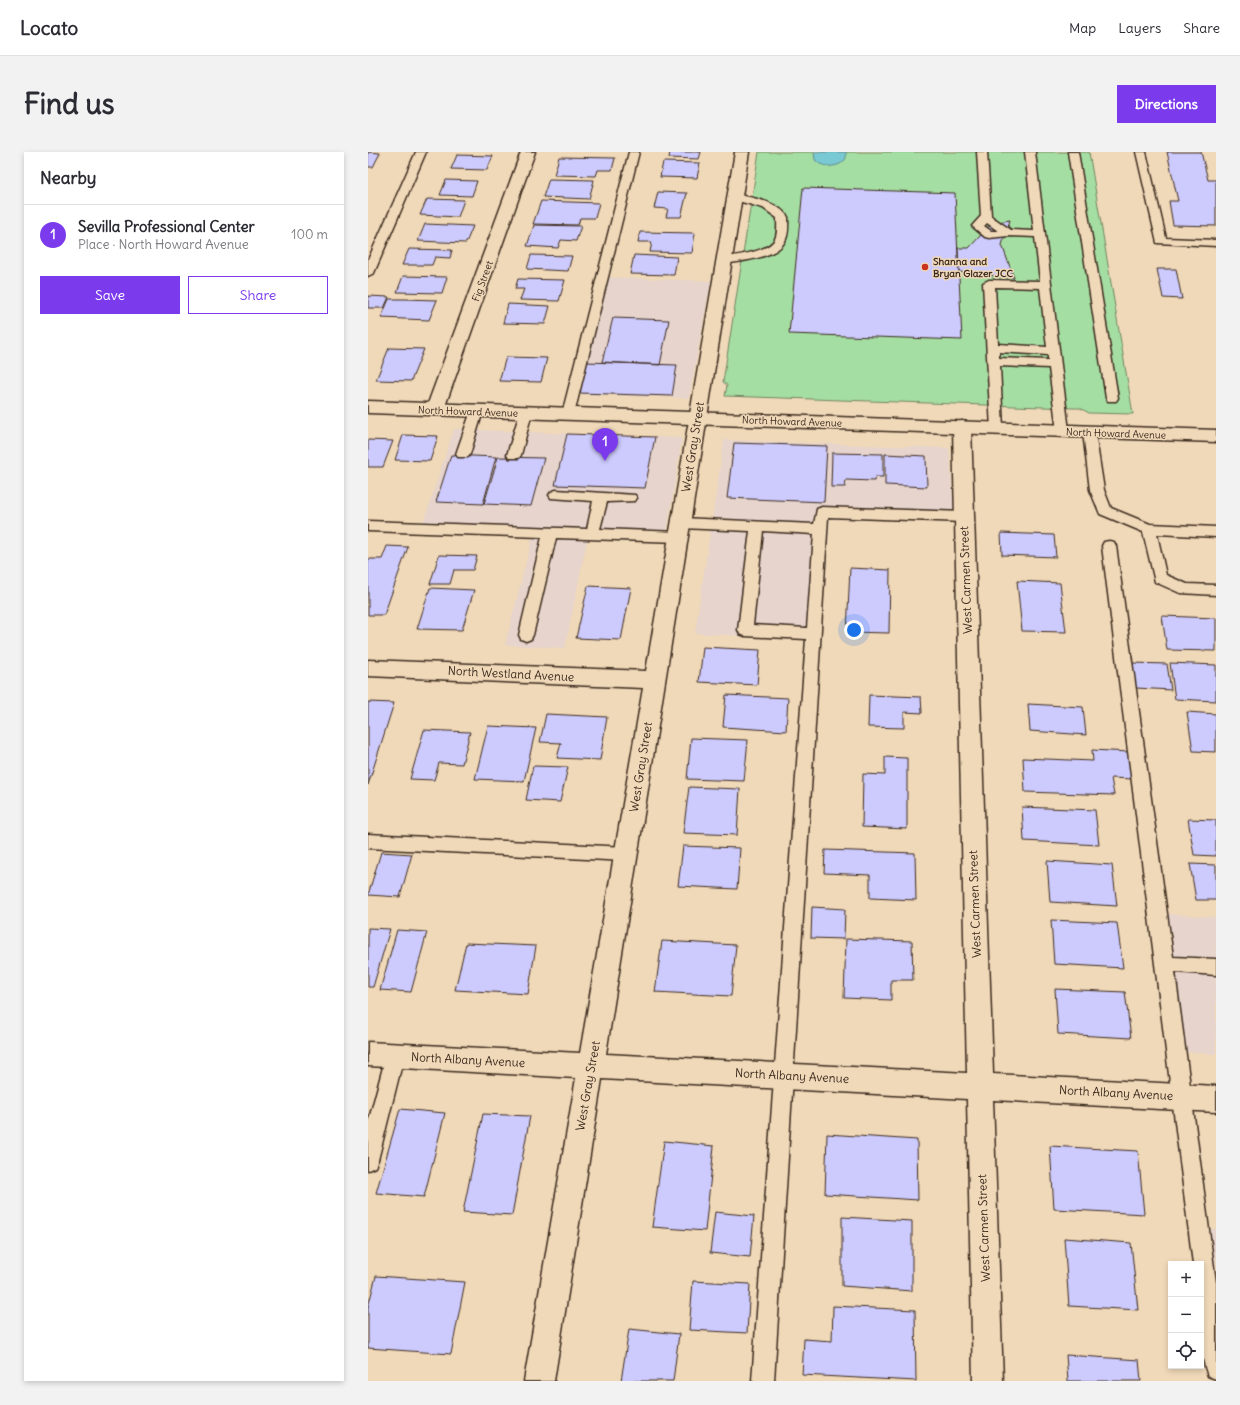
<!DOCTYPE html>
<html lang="en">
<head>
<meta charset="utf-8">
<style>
  :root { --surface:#fff; --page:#f2f2f3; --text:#2b2b33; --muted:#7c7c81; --line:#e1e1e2; --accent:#7c3aed }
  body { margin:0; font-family:Delius,sans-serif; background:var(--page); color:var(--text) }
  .controls { position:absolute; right:12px; bottom:12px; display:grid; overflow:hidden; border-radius:0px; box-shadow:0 2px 6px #0003 }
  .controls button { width:36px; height:36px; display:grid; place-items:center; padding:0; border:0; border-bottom:1px solid var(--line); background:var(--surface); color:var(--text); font:20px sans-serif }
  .you { position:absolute; left:486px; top:478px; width:14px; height:14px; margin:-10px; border:3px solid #fff; border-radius:50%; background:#1a73e8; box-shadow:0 0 0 6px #1a73e833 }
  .badge { display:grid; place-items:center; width:26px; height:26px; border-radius:50%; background:var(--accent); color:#fff; font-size:13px; font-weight:700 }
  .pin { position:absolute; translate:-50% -33px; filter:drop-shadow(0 1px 2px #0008) }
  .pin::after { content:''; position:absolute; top:21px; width:14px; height:12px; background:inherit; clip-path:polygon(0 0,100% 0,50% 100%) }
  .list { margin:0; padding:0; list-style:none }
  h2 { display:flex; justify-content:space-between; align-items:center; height:52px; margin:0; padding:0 16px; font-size:17px }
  h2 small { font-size:13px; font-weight:400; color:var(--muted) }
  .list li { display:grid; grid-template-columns:26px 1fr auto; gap:12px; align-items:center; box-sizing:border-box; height:60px; padding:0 16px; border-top:1px solid var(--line) }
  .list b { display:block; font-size:15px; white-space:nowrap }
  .list p { margin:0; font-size:13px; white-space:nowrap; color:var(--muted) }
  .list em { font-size:13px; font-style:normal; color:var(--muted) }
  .actions { display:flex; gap:8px; padding:12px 16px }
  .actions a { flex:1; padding:9px 0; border:1px solid var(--accent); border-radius:0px; text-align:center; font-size:14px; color:var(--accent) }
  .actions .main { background:var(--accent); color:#fff }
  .icon { flex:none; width:22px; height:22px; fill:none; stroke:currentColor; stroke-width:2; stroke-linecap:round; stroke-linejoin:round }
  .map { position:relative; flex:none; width:848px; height:1229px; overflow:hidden; border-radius:0px }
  header { display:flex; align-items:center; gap:24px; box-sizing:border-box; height:56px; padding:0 20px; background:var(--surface); border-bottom:1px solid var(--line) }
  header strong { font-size:19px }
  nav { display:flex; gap:22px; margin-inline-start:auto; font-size:14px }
  .intro { display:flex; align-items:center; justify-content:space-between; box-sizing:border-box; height:96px; padding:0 24px }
  h1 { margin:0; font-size:28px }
  .button { padding:10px 18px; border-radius:0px; background:var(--accent); color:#fff; font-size:14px; font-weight:700 }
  main { display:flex; gap:24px; padding:0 24px }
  aside { flex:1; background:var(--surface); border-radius:0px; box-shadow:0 2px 6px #0003 }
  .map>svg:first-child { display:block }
  .built { fill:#e6d4cd }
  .green { fill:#a5dea3; stroke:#708460 }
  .water { fill:#78c9d3; stroke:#60898b }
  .building { fill:#cdcafd; stroke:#3b2a1e }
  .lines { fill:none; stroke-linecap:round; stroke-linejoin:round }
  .service-casing { stroke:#3b2a1e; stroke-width:3 }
  .minor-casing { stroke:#3b2a1e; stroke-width:3 }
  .secondary-casing { stroke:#3b2a1e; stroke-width:3 }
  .service { fill:#f0d9b9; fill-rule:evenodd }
  .minor { fill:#f0d9b9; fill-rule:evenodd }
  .secondary { fill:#f0d9b9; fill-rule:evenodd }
  .poi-dot { fill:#c8321e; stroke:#f0d9b9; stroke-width:1.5 }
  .labels { text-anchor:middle; stroke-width:3; stroke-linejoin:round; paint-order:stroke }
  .far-poi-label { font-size:10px; font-weight:bold; fill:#3b2a1e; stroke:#f0d9b9; text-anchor:start }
  .far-street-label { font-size:10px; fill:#3b2a1e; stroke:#f0d9b9 }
  .street-label { font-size:12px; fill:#3b2a1e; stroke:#f0d9b9 }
</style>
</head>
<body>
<header>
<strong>Locato</strong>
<nav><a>Map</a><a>Layers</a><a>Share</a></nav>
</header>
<div class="intro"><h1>Find us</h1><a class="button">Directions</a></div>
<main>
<aside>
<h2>Nearby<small></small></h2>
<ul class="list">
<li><span class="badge">1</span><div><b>Sevilla Professional Center</b><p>Place · North Howard Avenue</p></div><em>100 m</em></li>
</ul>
<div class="actions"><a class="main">Save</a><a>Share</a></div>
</aside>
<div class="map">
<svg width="848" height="1229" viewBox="0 0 848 1229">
  <rect width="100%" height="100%" fill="#f0d9b9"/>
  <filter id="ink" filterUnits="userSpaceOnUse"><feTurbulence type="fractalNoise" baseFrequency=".025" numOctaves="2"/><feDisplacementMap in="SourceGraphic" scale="8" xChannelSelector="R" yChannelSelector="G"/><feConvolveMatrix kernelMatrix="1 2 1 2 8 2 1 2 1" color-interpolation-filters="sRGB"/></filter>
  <g filter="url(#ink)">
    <path class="built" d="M230,125L343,129L321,246L200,242Z
      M86,277L314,286L297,391L219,388L197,496L137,493L165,383L53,378Z
      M356,288L581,296L587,370L462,367L453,489L327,481Z
      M800,762L848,765V902L818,900Z
      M837,1076L848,1077V1156Z"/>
    <path class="green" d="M391,0H721L765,262L721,261L712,256H704L357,244L359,233L355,230Z"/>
    <path class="water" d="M446,0H478V6C472,17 454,16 447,8Z"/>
    <path class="building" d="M0,0L12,1L5,15H0Z
      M302,0H333L331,7L301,6Z
      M799,0H833L840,28H848V74L805,73L801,49H810Z
      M89,3L125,4L119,18L83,17Z
      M191,5L247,6L244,18H230L228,24L186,23Z
      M295,10L332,11L329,26L292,25Z
      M181,27L226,28L221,47L175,45Z
      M78,28L109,29L104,44L72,43Z
      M435,36L587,41L594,188L421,182Z
      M290,40L319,41L313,65H298L300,57L286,56Z
      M59,47L96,48L90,65L52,63Z
      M173,49L231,51L227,66H212L210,73L165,72Z
      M642,68L634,93L646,126L591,120L590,96H601L624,71Z
      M57,72L105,74L98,91L50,89Z
      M166,73L213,74L208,89L193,88L190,96L159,94Z
      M272,80L327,81L324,101L282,100L284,90H270Z
      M41,97L84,98L82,106L67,105L64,113H34Z
      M163,103L204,104L200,119L159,117Z
      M266,103L309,105L306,123L262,122Z
      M789,117H808L814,147L795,146Z
      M35,124L79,125L74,141L29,140Z
      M150,127L197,128L191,149L152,148L156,137H147Z
      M0,144L21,145L16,156H0Z
      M21,147H37L69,148L61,168L13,166Z
      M140,152L182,154L177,172L135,171Z
      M245,166L301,168L292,213L234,210Z
      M21,196L56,197L43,229L8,228Z
      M138,205L179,206L173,230L131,229Z
      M218,210L309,213L304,244L211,241Z
      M199,282L287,285L277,336L187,333Z
      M35,283L70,284L62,309L27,308Z
      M0,288L25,289L15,315H0Z
      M366,291L459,294L456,350L359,346Z
      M464,301L515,302V325H507L506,329L478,328L477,335H463Z
      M517,302L558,304L559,335L517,333Z
      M83,303L128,305L115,352L68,350Z
      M130,305L176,306L163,354L116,352Z
      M633,381L686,383L688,405L634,403Z
      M19,394L40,395L16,463H0V407H14Z
      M71,403L109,404L105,418H86L82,432H62Z
      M482,416L522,418L521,481L479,480Z
      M649,429L692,431L698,480L654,479Z
      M220,434L263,436L253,488L208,486Z
      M62,436L106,438L94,478L49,477Z
      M794,464L848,466V499L799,498Z
      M335,495L392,498L389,533L331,530Z
      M764,511L799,512L803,538L768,536Z
      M802,511L848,513V549L807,547Z
      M358,543L420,546L418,579L355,575Z
      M501,543L553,545L554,561L536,560V576L500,575Z
      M0,550L26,551L0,633Z
      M660,552L715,555L718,583L662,579Z
      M819,560L848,562V600L825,599Z
      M178,562L239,565L232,608L189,606L193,591L172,590Z
      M120,574L168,576L156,629L107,627Z
      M56,578L102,580L94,612L71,611L66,628L42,627Z
      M323,586L380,588L376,629L319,627Z
      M724,598L761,600L765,627L743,626L746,643L657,640L655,606L725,609Z
      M517,605L539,606V677L494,675L495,622L517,623Z
      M165,614L200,615L192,650L158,648Z
      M321,635L372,637L369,683L315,681Z
      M654,655L727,658L731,693L656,689Z
      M820,667L848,668V704L826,703Z
      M315,694L372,696L369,737L310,734Z
      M457,698L547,701L548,748L502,746V723L456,721Z
      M13,700L44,702L32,745L0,743Z
      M679,709L744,713L749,754L682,750Z
      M822,712L848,713V748H828Z
      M444,755L477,757L476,787L443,786Z
      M683,768L749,771L755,816L686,812Z
      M0,776L22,777L5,835H0Z
      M29,778L59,780L43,840L12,838Z
      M478,787L544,789L545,828H523V848L476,846Z
      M294,789L368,793L363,844L287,840Z
      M98,791L168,794L160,842L87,838Z
      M687,837L757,840L763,886L690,882Z
      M32,957L77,961L56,1045L8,1041Z
      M115,962L162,964L144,1063L95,1060Z
      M459,982L549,988L550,1048L457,1042Z
      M296,989L346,994L337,1079L284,1075Z
      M682,994L770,999L776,1062L686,1057Z
      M347,1060L386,1064L382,1105L342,1101Z
      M474,1065L544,1069V1139L474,1134Z
      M696,1086L763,1091L770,1158L701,1154Z
      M8,1124L97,1130L83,1202L0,1196V1155Z
      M325,1129L382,1132L379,1181L321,1178Z
      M465,1154L547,1158L548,1229L434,1223L436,1187L464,1189Z
      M261,1177L311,1182L305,1229H253Z
      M698,1203L771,1208L773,1229H700Z"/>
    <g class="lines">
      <defs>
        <path id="service" d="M48,0H58L6,121L0,124V108Z
          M261,0H271L206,262L204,265H196L194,262Z
          M609,0H619L623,64L643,78L666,79L657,0H667L701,279L700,282H690L689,279L681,216L632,214L635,277L634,280H624L623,277L615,131L621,128L672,129L667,85L640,84L621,86L617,85L604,74L613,64ZM619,71L630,79H623L616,74ZM627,135L672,136L679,195L630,192ZM631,200L680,203V208L631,206Z
          M700,0H710L750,246L748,249H740L738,246Z
          M768,0H778L798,86L848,88V94L789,91Z
          M367,42C385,46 409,49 420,65C420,72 421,80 418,87C411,106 373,109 356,112L352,111L350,109L352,107C365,103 400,101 407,87C410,81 409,73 409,66L395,56L363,47L362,45Z
          M109,255L113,256L115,259L102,302L100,305H90L88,302L103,259L105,256Z
          M158,256L162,257L164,260L153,303L151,306H141L139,303L152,260L154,257Z
          M721,276L726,277L727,280L736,338L743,356L782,372L848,375V385L789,382L798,423L819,432L848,433V443L812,441L787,430L775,380L732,362L722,338L715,280L716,277Z
          M188,338L267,343L269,346L267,349L239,350L232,377L311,380L316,381L318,385L316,389L311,390L188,386L165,483L163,487L158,489L153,487L151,483L174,385L0,379V369L219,377L225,349L183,346L181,343L183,340Z
          M454,355L596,360L601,362L603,365L601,368L596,370L460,365L406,1229H384L438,487L377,484L372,482L370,478L382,379L313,376L308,374L306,371L308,368L313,366L446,372L449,357ZM395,379L446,382L439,476L385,473Z
          M741,389L746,390L748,394L805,805L848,807V823L807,820L848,1131V1227L840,1224C828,1194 833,1144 833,1112H825L734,394L736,390Z
          M0,682L258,695L264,697L266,702L264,707L258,709L0,696Z
          M27,895L34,898L36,904L10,1008L7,1015L0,1018V971L18,904L20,898Z"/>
        <path id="minor" d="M153,0H167L76,257L73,261L67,263L61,261L58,257Z
          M367,0H381L238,902L599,921L585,275L588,271L594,269L600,271L603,275L625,922L848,934V960L625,948L635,1229H605L599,947L234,927L186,1229H156L208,926L0,914V890L212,901L275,536L0,524V508L278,519Z"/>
        <path id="secondary" d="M0,249L848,278V290L0,261Z"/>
      </defs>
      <use href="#service" class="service-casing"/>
      <use href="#minor" class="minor-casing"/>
      <use href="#secondary" class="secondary-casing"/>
      <use href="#service" class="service"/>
      <use href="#minor" class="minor"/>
      <use href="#secondary" class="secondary"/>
    </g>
  </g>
  <circle class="poi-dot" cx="557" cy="115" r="4"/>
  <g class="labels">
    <g class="far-poi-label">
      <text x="565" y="113">Shanna and<tspan x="565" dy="12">Bryan Glazer JCC</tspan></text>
    </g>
    <g class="far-street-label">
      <text transform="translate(114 129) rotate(-70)" y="4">Fig Street</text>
      <text transform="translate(100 259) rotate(2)" y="4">North Howard Avenue</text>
      <text transform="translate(424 269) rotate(2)" y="4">North Howard Avenue</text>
      <text transform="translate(748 281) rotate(2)" y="4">North Howard Avenue</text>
    </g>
    <g class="street-label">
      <text transform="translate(325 295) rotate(-81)" y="4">West Gray Street</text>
      <text transform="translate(598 428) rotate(-92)" y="4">West Carmen Street</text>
      <text transform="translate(143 522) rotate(3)" y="4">North Westland Avenue</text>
      <text transform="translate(273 615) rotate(-81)" y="4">West Gray Street</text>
      <text transform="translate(607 752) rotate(-92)" y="4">West Carmen Street</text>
      <text transform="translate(100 908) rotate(3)" y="4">North Albany Avenue</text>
      <text transform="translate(424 924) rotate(3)" y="4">North Albany Avenue</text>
      <text transform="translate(220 934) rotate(-80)" y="4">West Gray Street</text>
      <text transform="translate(748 941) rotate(3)" y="4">North Albany Avenue</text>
      <text transform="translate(616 1076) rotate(-92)" y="4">West Carmen Street</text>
    </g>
  </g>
</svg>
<div class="controls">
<button>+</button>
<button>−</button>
<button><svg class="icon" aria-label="locate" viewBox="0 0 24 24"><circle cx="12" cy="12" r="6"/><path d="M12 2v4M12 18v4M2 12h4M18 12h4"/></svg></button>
</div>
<div class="you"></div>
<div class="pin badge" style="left:237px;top:309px">1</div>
</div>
</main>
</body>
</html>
